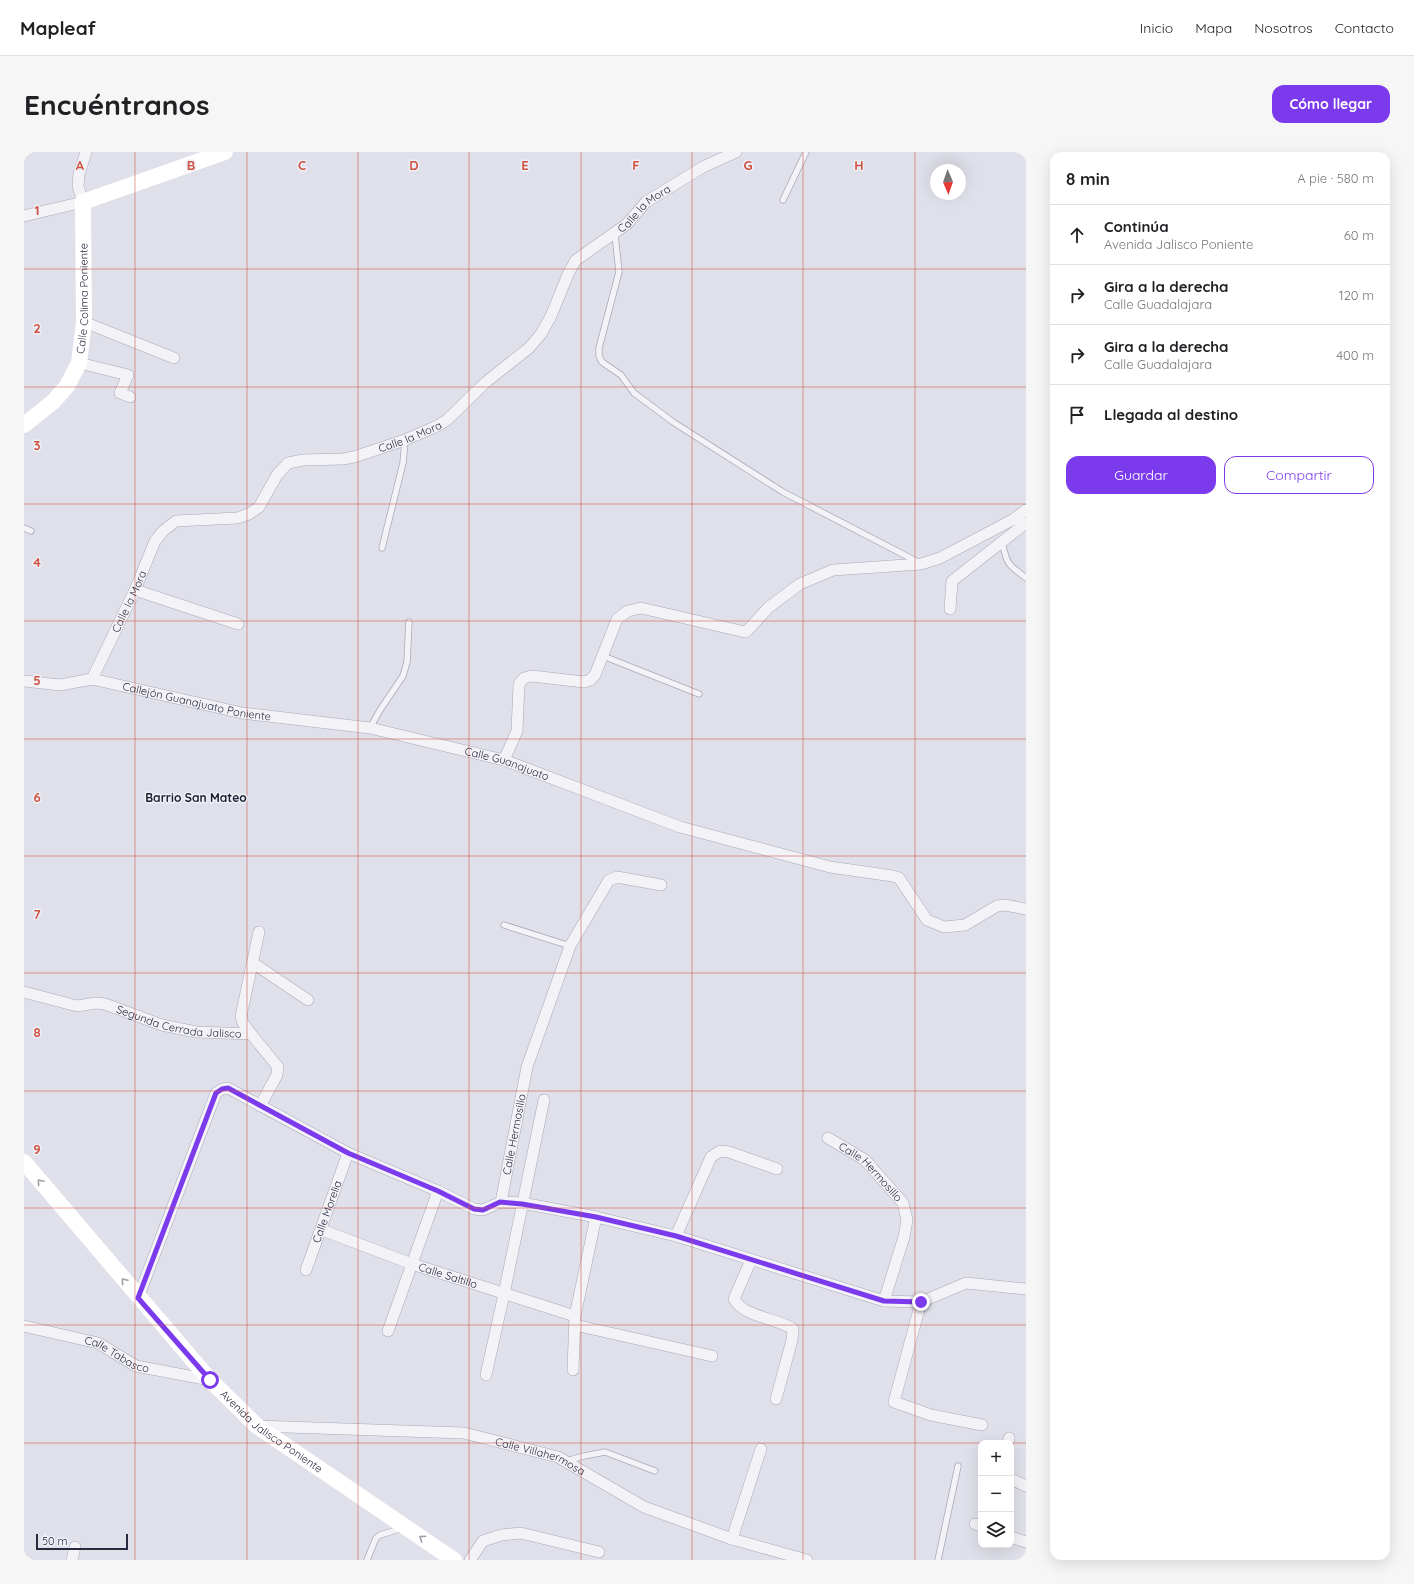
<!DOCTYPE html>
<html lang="es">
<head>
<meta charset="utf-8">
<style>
  :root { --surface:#fff; --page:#f6f6f6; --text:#202124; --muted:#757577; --line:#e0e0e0; --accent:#7c3aed }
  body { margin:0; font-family:Quicksand,sans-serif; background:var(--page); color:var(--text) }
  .controls { position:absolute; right:12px; bottom:12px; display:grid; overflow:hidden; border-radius:8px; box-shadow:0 4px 16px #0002 }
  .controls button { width:36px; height:36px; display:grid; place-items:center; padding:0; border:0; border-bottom:1px solid var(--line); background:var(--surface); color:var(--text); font:20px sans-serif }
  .compass { position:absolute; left:906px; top:12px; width:36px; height:36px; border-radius:50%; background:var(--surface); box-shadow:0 4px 16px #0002; rotate:178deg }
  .scale { position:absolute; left:12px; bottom:10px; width:92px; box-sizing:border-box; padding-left:4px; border:2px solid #282a40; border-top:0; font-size:11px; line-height:14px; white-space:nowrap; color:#282a40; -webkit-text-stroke:3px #eef0f6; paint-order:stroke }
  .stop { position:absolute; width:12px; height:12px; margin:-9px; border:3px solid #7c3aed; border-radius:50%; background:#fff }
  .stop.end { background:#7c3aed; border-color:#fff; box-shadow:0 1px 4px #0008 }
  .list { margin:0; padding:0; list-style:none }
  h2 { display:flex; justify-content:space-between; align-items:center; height:52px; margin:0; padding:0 16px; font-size:17px }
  h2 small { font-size:13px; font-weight:400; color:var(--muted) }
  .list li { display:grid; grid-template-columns:26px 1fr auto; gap:12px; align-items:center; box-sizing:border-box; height:60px; padding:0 16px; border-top:1px solid var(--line) }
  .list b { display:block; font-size:15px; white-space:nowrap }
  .list p { margin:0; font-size:13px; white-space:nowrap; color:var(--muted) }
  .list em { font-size:13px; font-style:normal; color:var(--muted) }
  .actions { display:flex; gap:8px; padding:12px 16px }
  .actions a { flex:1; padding:9px 0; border:1px solid var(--accent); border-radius:12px; text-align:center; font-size:14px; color:var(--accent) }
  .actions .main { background:var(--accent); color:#fff }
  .icon { flex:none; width:22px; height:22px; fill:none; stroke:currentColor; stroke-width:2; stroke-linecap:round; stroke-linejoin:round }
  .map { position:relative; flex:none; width:1002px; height:1408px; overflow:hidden; border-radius:12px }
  header { display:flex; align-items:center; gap:24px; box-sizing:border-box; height:56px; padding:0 20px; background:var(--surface); border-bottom:1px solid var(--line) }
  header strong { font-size:19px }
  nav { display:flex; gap:22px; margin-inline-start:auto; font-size:14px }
  .intro { display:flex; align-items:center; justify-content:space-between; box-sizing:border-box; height:96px; padding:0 24px }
  h1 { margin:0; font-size:28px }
  .button { padding:10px 18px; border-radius:12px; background:var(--accent); color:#fff; font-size:14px; font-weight:700 }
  main { display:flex; gap:24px; padding:0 24px }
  aside { flex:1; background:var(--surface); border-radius:12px; box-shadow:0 4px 16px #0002 }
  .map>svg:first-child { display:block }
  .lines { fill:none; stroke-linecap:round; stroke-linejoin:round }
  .lane-casing { stroke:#a8a9b6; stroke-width:7 }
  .street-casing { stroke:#a8a9b6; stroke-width:12 }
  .lane { stroke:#f2f2f7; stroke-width:5.5 }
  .street { stroke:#f2f2f7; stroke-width:11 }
  .secondary { stroke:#fff; stroke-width:16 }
  .oneway { stroke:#9e9fa9 }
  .route { stroke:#7c3aed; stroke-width:5 }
  .grid { fill:none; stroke:#d05242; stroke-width:1; stroke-opacity:0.55 }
  .labels { text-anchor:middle; stroke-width:3; stroke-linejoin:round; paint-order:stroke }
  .street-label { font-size:11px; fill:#282a40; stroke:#eef0f6 }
  .neighbourhood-label { font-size:12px; font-weight:bold; fill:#1a1c31; stroke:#eef0f6 }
  .grid-label { font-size:13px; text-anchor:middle; font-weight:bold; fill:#d05242; stroke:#eef0f6; stroke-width:3; stroke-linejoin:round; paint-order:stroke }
</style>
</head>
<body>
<header>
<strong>Mapleaf</strong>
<nav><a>Inicio</a><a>Mapa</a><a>Nosotros</a><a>Contacto</a></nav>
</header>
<div class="intro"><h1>Encuéntranos</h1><a class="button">Cómo llegar</a></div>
<main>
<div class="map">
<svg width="1002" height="1408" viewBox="0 0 1002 1408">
  <rect width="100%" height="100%" fill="#dfe0e9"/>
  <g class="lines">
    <defs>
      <path id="lane" d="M759,48L782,0
        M591,82L595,120L575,196V204L578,210L597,223L610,241L649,270L759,340L894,410
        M0,376L7,379
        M978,390C983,412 983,412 1002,426
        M358,396L379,311L381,288
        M579,504L675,542
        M346,576L356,558L379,524L383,510L385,470
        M480,773L546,794
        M542,1309L560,1304L581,1300L631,1319
        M343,1408L352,1386L356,1383L379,1376
        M914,1408L934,1314"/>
      <g id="street">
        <path d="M0,64L59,50L54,34L55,22L62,0"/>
        <path d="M60,170L150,206"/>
        <path d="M55,211L104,223L96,241L106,245"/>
        <path d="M111,438L214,472"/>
        <path d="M926,457L928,429L1002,371"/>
        <path id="s1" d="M68,527L111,438L131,389L139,379L152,369L213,366L225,362L235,355L253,323L264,311L279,308L319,307L330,305L381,288L413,274L423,268L462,230L505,196L517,182L527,164L545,120L552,108L603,72L622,50L679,15L712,0"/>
        <path id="s2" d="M0,529L36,533L68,527L218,561L346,576L480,608L656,675L806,715L869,724L875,726L903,768L920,775L941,773L973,754L981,753L1002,757"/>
        <path d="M480,608L493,579L495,532L500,526L508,524L560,530L566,528L571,523L593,467L604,459L617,456L721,480L723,479L745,455L776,432L809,418L897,412L916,406L990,367L1002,358"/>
        <path d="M229,811L284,848"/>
        <path id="s3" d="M0,840L53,854L72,851L81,852L138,873L172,880L227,882L254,915L253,923L236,954"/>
        <path d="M227,882L219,871L217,864L235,780"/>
        <path id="s4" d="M804,986L841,1008L879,1051L883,1068L880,1085L860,1149"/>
        <path id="s5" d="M477,1050L503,915L546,794L585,728L593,725L637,733"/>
        <path id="s6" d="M298,1078L388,1112L551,1164"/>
        <path d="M652,1084L687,1005L696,999L705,1000L753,1017"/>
        <path d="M727,1108L710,1147C721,1166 751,1165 769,1177L768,1188L752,1247"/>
        <path id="s7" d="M282,1118L324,1001"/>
        <path d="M114,1146L192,941L198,937L204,936L324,1001L414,1039L450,1057L459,1058L477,1050L498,1051L572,1065L652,1084L860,1149L897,1150L942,1131L1002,1137"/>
        <path d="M897,1150L870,1250L907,1263L958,1273"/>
        <path d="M551,1173L688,1204"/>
        <path id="s8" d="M0,1174L74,1191L112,1214L186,1228"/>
        <path d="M364,1179L414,1039"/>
        <path d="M549,1218L551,1164L572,1065"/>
        <path d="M462,1223L480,1142L520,948"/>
        <path id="s9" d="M233,1274L440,1281L534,1305L620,1355L708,1387L783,1408"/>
        <path d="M984,1291L985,1286"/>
        <path d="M987,1327L1002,1334"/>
        <path d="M951,1372L957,1374"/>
        <path d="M987,1385L1002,1390"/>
        <path d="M708,1387L737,1297"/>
        <path d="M48,1408L51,1395"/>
        <path d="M446,1408L459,1389L477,1383L497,1381L575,1400"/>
      </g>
    </defs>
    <use href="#lane" class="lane-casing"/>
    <use href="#street" class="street-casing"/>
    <use href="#lane" class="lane"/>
    <use href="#street" class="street"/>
    <g class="secondary">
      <path id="s10" d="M0,273L29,250L43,234L55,211L60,170L59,50L201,0"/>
      <path id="s11" d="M0,1010L186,1228L233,1274L430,1408"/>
    </g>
  </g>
  <defs><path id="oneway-chevron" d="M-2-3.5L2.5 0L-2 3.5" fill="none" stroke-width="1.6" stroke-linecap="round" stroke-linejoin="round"/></defs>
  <g class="oneway">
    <use href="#oneway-chevron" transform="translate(16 1030) rotate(-130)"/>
    <use href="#oneway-chevron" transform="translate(100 1129) rotate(-130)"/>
    <use href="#oneway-chevron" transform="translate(398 1386) rotate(-146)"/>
  </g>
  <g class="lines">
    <path class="route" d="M186,1228L114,1146L192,941L198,937L204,936L324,1001L414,1039L450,1057L459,1058L476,1050L498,1052L572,1065L652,1084L860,1149L897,1150"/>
  </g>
  <path class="grid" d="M111,0V1408M223,0V1408M334,0V1408M445,0V1408M557,0V1408M668,0V1408M779,0V1408M891,0V1408M0,117H1002M0,235H1002M0,352H1002M0,469H1002M0,587H1002M0,704H1002M0,821H1002M0,939H1002M0,1056H1002M0,1173H1002M0,1291H1002"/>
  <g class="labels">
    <g class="street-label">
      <text dy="4" stroke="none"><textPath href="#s1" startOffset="782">Calle la Mora</textPath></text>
      <text dy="4" stroke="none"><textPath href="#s10" startOffset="149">Calle Colima Poniente</textPath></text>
      <text dy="4" stroke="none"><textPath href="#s1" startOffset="446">Calle la Mora</textPath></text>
      <text dy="4" stroke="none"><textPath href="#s1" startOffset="86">Calle la Mora</textPath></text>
      <text dy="4" stroke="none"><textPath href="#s2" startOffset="176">Callejón Guanajuato Poniente</textPath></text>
      <text dy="4" stroke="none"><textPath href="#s2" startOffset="493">Calle Guanajuato</textPath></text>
      <text dy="4" stroke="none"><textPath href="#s3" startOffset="160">Segunda Cerrada Jalisco</textPath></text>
      <text dy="4" stroke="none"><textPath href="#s5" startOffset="69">Calle Hermosillo</textPath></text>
      <text dy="4" stroke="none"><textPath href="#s4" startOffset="55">Calle Hermosillo</textPath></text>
      <text dy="4" stroke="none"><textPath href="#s7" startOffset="62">Calle Morelia</textPath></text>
      <text dy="4" stroke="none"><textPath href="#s6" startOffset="134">Calle Saltillo</textPath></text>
      <text dy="4" stroke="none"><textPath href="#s8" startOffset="98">Calle Tabasco</textPath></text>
      <text dy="4" stroke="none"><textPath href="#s11" startOffset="367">Avenida Jalisco Poniente</textPath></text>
      <text dy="4" stroke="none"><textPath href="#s9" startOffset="287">Calle Villahermosa</textPath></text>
    </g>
    <g class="neighbourhood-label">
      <text x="172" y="650">Barrio San Mateo</text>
    </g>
  </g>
  <g class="grid-label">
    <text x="56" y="18">A</text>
    <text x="167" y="18">B</text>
    <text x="278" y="18">C</text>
    <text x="390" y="18">D</text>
    <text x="501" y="18">E</text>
    <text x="612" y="18">F</text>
    <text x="724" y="18">G</text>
    <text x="835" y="18">H</text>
    <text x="13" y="63">1</text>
    <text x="13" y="181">2</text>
    <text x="13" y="298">3</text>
    <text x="13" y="415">4</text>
    <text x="13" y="533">5</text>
    <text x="13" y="650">6</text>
    <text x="13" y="767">7</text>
    <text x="13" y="885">8</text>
    <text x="13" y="1002">9</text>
  </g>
</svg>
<div class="controls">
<button>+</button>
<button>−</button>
<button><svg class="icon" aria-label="layers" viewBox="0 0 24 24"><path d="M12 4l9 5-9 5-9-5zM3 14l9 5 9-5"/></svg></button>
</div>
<svg class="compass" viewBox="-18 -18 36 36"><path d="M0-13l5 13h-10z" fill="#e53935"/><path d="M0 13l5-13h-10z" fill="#757577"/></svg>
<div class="scale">50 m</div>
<div class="stop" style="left:186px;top:1228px"></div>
<div class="stop end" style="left:897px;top:1150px"></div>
</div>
<aside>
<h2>8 min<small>A pie · 580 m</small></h2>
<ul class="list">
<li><svg class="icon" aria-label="ahead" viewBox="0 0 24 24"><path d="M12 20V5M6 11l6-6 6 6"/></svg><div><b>Continúa</b><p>Avenida Jalisco Poniente</p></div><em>60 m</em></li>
<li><svg class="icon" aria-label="right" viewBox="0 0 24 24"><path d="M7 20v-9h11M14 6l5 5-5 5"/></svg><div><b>Gira a la derecha</b><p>Calle Guadalajara</p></div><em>120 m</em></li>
<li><svg class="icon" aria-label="right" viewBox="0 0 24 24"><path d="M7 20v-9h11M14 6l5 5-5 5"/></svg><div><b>Gira a la derecha</b><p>Calle Guadalajara</p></div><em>400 m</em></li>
<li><svg class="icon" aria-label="arrive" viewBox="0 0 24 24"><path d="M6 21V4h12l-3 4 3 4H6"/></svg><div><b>Llegada al destino</b></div></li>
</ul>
<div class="actions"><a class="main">Guardar</a><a>Compartir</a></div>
</aside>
</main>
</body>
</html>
